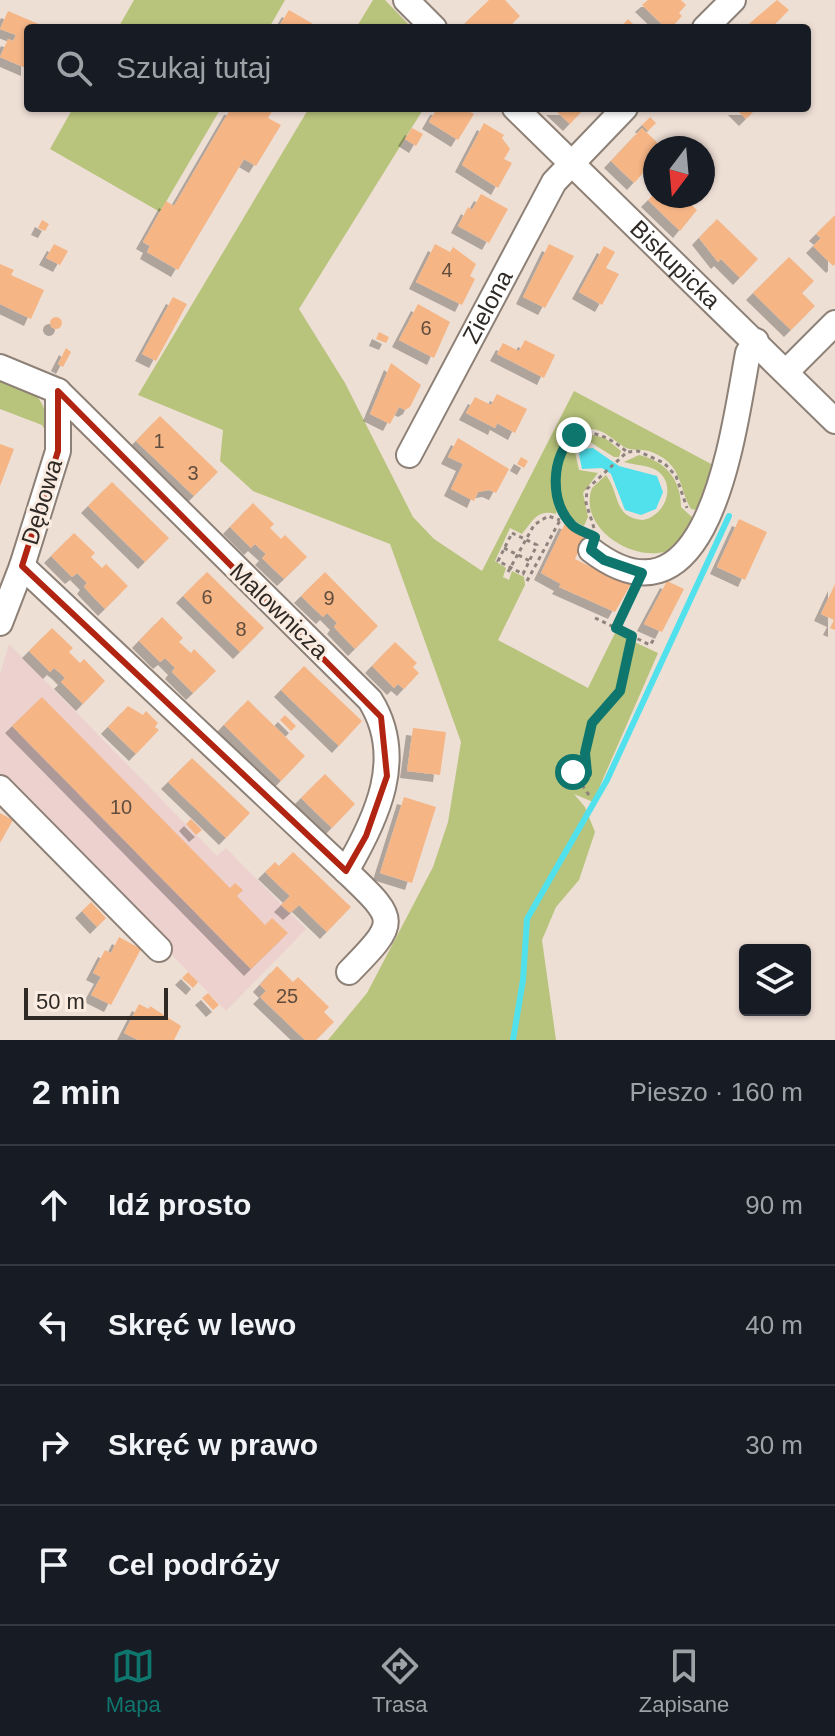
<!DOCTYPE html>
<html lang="pl">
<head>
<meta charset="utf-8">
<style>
  :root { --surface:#171b24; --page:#242831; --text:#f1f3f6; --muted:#9ea1a6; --line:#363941; --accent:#0f766e }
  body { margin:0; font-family:Arial,sans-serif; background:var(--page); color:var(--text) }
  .controls { position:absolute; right:24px; bottom:24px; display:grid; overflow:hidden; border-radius:8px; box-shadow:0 2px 6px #0004 }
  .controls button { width:72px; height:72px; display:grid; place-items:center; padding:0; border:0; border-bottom:2px solid var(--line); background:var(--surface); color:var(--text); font:40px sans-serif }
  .compass { position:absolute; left:643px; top:136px; width:72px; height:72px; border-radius:50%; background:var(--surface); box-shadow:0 2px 6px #0004; rotate:196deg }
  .scale { position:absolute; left:24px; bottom:20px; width:144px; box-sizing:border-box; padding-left:8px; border:4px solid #2f2a26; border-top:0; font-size:22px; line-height:28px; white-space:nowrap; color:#2f2a26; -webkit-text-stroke:6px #fbece2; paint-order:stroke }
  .stop { position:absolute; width:24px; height:24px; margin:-18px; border:6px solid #0f766e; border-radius:50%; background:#fff }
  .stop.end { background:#0f766e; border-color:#fff; box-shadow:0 2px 8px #0008 }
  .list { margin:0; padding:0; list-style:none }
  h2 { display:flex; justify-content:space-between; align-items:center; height:104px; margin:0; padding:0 32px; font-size:34px }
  h2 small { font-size:26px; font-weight:400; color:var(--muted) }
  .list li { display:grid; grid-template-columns:52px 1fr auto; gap:24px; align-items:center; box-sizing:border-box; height:120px; padding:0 32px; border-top:2px solid var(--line) }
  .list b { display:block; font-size:30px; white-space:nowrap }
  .list em { font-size:26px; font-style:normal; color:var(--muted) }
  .icon { flex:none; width:44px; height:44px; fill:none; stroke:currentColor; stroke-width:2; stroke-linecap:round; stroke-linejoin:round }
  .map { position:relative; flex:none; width:835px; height:1040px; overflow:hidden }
  .search { position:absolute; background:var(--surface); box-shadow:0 2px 6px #0004; left:24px; right:24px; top:24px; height:88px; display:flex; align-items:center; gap:20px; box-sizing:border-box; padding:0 28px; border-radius:8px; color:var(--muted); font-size:30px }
  .sheet { height:584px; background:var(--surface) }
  nav { display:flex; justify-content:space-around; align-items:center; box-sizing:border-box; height:112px; border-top:2px solid var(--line); background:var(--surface); font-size:22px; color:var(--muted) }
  nav a { display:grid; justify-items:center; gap:4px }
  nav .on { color:var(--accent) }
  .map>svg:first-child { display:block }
  .industrial { fill:#ecd1cf }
  .green { fill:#b8c37c }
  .water { fill:#51e1ec }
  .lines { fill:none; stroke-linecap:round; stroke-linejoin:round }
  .stream { stroke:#51e1ec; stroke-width:6 }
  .building { fill:#f5b585; filter:url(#shadow) }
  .minor-casing { stroke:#8d8076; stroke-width:28 }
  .path { stroke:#8e847d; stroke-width:3; stroke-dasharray:4 4; stroke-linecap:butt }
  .minor { stroke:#fff; stroke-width:24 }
  .route { stroke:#0f766e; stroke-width:10 }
  .marked { fill:none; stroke:#b22412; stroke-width:6; stroke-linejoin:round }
  .labels { text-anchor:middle; stroke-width:6; stroke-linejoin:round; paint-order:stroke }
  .number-label { font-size:20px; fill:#604d3e }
  .street-label { font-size:24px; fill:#2f2a26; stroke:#fbece2 }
</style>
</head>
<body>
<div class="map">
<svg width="835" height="1040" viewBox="0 0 835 1040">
  <defs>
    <filter id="shadow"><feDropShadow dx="-7" dy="7" stdDeviation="0" flood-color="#0004"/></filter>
  </defs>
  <rect width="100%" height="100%" fill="#eedfd5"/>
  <path class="industrial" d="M9,644L217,856L226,848L306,929L226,1011L0,777V674Z"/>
  <path class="green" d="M134,0H285L269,28H118Z
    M373,0H385L412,28H356Z
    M73,108H221L160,212L50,149Z
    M309,108H424L299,309L345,383L413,517L434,539L482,571L574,391L715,466L700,506L697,510L691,509C677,485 684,464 649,451C641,449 631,451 624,447C609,437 600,425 580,430C563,441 551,460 552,481C553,493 558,503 556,514C537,509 533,521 522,534L510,528L495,561L506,568L503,577L509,580L512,571L524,577L525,585L498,640L588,688L615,633L658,653L593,802L574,794L585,807L595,832L579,880L556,907L542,940L556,1040H328L367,993L433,867L448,822L461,742L390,544L253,491L220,461L223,430L138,395Z
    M0,373C35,391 46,395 49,436L42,425L0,409Z
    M588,434L605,438L621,451L619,457H614L590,442L582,443L575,452L579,470L598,473L583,493L588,517L584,526C550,514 548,440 588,434Z
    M639,455C665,461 681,479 681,507L693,518C681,588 572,541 592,488L606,475C620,493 613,518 643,520C665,516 678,484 656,470C647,465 633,465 624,462Z"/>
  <path class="water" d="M593,448L619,466L657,476L663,492L656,509L641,515L625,510L611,474L602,468L582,469L579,454L582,449Z"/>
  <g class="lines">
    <path class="stream" d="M513,1040L523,980L527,919L607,780L729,516"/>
  </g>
  <path class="building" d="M489,0H505L520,16L508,28H470L465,23Z
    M648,0H681L686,5L679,13L682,16L671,28H666L642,5Z
    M777,0L789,10L771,28H744Z
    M289,10L320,28H278Z
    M8,11L48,28H28V69L0,57L8,39L13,41L16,35L0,29Z
    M628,19L637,28H620Z
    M231,108H274L268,118L281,125L256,166L244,159L178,270L147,252L150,246L143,242L166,201L174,206Z
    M437,108H464L474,114L458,140L429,122Z
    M553,108H585L570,124Z
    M735,108H757L746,119Z
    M650,117L656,123L648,131L642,125Z
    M484,123L504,135L502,138L510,149L504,159L512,163L498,188L462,165Z
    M412,128L423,134L416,146L405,139Z
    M642,128L663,148H655V160L634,183L611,161Z
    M655,193L688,196L685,199L697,210L680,231L648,200Z
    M481,194L508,209L489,243L458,226L468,207L472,210Z
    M835,215V264L833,266L813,246L821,238L816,234Z
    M717,219L758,259L740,278L721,259L718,262L699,238Z
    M42,220L49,224L45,231L38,228Z
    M54,244L68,251L60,265L46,258Z
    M435,244L450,252L453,247L476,264L470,276L475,279L462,305L416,282Z
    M549,244L574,256L545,308L523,297Z
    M604,246L615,252L606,268L619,274L602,305L579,292Z
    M789,257L814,281L802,293L815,306L791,330L753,293Z
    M0,264L14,270L11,275L44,290L31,319L0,304Z
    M173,297L187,304L156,361L142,354Z
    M418,304L450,322L434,358L399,340Z
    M50 323a6 6 0 1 1 12 0a6 6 0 1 1-12 0Z
    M379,332L389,337L386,343L376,339Z
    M525,340L555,355L544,378L497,354L503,343L519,351Z
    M66,348L71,352L63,367L58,364Z
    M391,363L421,385L410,407L405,410L399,407L390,424L370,414Z
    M497,394L527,409L515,433L497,423L495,428L466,413L475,397L491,405Z
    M160,416L218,472L194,496L136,441Z
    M458,438L509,469L496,493L489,490L478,492L474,501L451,489L463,464L448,457Z
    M0,444L14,449L0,486Z
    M521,457L528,461L524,468L517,464Z
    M112,482L169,538L145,562L88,506Z
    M253,503L274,524L270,528L281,539L285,535L307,557L284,579L262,558L266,554L255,544L251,548L230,527Z
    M739,519L767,532L745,580L717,567Z
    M566,521L588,531L575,559L611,577L613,573L632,582L615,612L559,587L561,584L541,573Z
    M74,533L95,553L91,557L102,568L106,564L128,586L105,609L84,587L87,583L77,573L72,577L51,556Z
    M207,572L264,628L240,652L183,596Z
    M325,572L378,626L355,649L334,627L337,623L327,613L323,617L301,596Z
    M667,581L684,589L662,632L644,624Z
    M835,584V630L830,628L834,620L821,614Z
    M162,617L183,638L179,642L191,653L194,649L216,671L193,693L172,672L175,668L165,658L160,662L139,641Z
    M52,628L73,648L69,652L80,663L84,659L105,681L83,704L61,682L65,678L59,672L54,668L50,672L29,651Z
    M395,642L417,663L413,667L419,673L404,689L398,684L394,688L372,666Z
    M304,666L362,721L339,746L281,690Z
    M42,697L230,888L235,883L243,890L237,896L265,925L272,918L288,933L251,969L12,726Z
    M248,700L305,756L281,781L224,725Z
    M128,706L143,715L146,711L158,723L155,727L159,730L136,754L108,727Z
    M285,715L296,726L291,731L280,720Z
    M413,728L446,732L440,775L407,771Z
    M192,758L250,813L226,838L168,782Z
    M325,774L355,804L332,828L301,798Z
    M404,797L436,807L412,883L380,873Z
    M0,813L13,820L0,843Z
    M191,819L202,830L196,835L186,824Z
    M293,852L351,907L327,932L299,905L290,913L281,905L290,896L265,872L275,862L279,866Z
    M91,902L106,918L97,927L82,911Z
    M119,937L141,949L111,1005L91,995L101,977L93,973L105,950L111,953Z
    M277,966L293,982L298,977L329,1007L324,1012L334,1022L316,1040H305L260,997L266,991L260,985Z
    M188,972L198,982L193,988L182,978Z
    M208,993L219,1005L213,1010L202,998Z
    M139,1004L149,1009L150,1006L181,1026L174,1040H138L124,1033Z"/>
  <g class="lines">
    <defs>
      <g id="minor">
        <path d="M406,0L434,28"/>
        <path d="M705,28L733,0"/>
        <path id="s1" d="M515,108L835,421"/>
        <path d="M0,367L58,391V451L22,566L0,623"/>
        <path d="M786,372L835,323"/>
        <path id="s2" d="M409,455L554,182L625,108"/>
        <path d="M591,550C711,642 734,425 748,353L756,341"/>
        <path d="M22,566L346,871C377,818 406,757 370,700L58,391"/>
        <path d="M0,788L159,949"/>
        <path d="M346,871C397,920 400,920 349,972"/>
      </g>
    </defs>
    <use href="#minor" class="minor-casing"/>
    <path class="path" d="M594,528L586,503L587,489L627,452L638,451L664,463L676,476L687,508
      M580,530C535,506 553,388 627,452
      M512,533L537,545L523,574L498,561Z
      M504,548L530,561
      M508,572L534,525L548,516L560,520
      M527,581L564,513
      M595,618L616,628L635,592
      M616,628L650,645L654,639
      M573,772L591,798
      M578,779L588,770L585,753L592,723L620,691L632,636"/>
    <use href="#minor" class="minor"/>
  </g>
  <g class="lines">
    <path class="route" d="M573,772L578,779L587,773L585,753L592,723L620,691L632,636L616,628L642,573L604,560L591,550L595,537C588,533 578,531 572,525C549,501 551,457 574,435"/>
  </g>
  <path class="marked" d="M58,391L381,717L387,776L366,836L346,871L22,566L58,451Z"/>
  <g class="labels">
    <g class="number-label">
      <text x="447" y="277">4</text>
      <text x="426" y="335">6</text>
      <text x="159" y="448">1</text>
      <text x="193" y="480">3</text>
      <text x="207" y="604">6</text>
      <text x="329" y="605">9</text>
      <text x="241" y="636">8</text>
      <text x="121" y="814">10</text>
      <text x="287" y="1003">25</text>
    </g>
    <g class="street-label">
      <text dy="8" stroke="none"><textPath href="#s1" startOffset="224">Biskupicka</textPath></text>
      <text dy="8" stroke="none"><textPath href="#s2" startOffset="168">Zielona</textPath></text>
      <text transform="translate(42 502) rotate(-73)" y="8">Dębowa</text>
      <text transform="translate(279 611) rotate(44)" y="8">Malownicza</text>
    </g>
  </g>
</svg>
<div class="controls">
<button><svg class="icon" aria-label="layers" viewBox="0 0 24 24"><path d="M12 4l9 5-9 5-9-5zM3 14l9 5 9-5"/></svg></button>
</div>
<svg class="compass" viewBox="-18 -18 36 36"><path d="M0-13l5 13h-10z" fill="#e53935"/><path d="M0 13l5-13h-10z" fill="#9ea1a6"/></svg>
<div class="scale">50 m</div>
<div class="stop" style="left:573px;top:772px"></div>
<div class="stop end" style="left:574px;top:435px"></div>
<div class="search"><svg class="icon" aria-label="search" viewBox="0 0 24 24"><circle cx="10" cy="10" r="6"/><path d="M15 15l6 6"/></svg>Szukaj tutaj</div>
</div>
<section class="sheet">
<h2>2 min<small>Pieszo · 160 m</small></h2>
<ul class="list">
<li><svg class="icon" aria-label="ahead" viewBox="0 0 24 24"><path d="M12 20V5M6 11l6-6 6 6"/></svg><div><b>Idź prosto</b></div><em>90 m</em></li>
<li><svg class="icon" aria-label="left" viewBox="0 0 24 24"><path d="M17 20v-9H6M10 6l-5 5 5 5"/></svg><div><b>Skręć w lewo</b></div><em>40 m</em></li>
<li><svg class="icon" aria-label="right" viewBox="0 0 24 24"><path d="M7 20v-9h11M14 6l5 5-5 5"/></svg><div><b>Skręć w prawo</b></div><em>30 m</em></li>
<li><svg class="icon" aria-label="arrive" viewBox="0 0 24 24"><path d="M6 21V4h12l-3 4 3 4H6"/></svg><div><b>Cel podróży</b></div></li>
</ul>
</section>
<nav>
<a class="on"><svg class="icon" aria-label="map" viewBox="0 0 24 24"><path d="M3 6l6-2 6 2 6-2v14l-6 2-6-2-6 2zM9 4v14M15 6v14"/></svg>Mapa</a>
<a><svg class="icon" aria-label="directions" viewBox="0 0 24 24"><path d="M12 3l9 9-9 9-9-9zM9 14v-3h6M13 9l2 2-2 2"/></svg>Trasa</a>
<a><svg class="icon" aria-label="saved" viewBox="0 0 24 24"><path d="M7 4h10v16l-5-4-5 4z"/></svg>Zapisane</a>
</nav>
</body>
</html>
